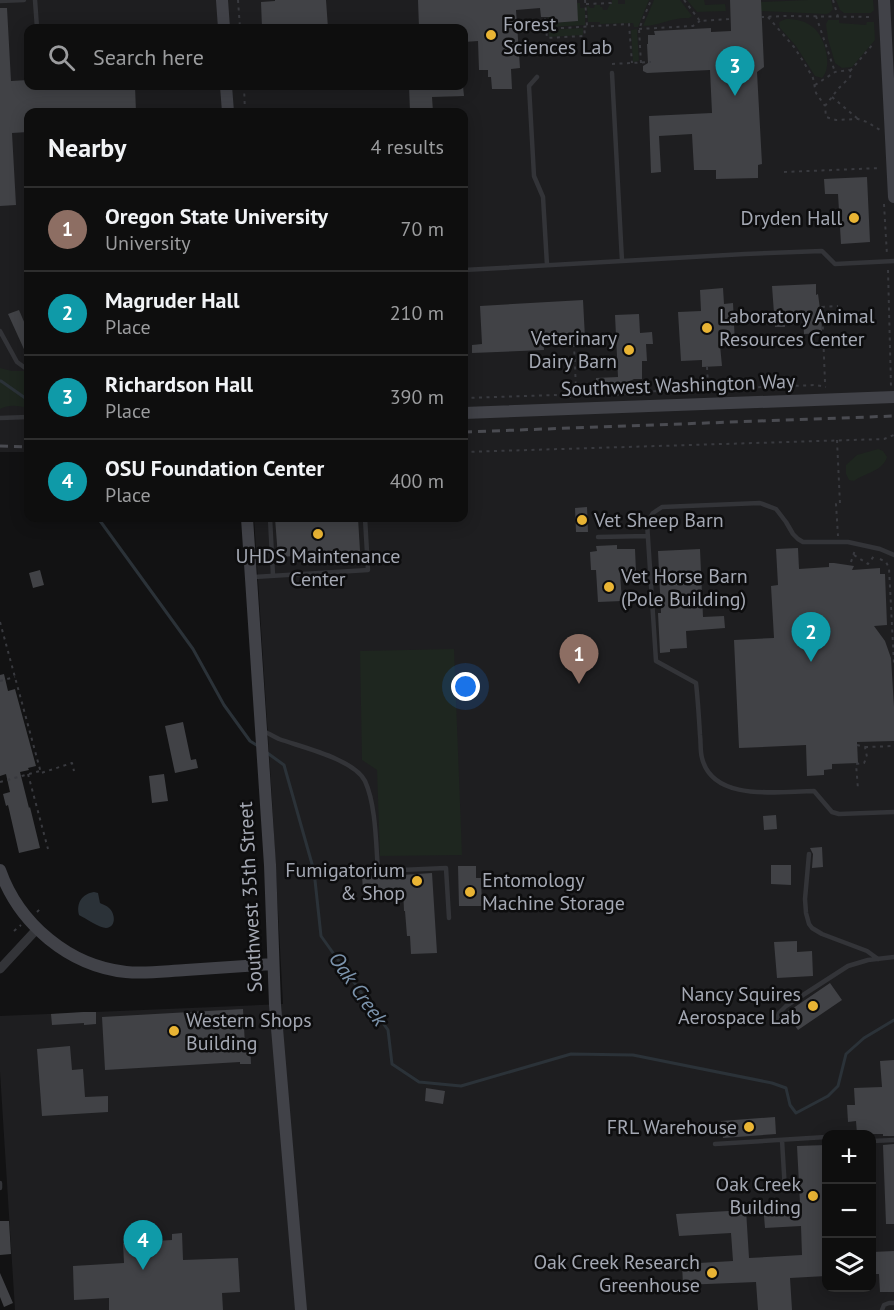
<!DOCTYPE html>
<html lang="en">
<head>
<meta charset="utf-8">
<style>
  :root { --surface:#0e0e0e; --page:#171717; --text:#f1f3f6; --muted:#9b9c9e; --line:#2e2e2e; --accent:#0b8043 }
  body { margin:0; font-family:"PT Sans",sans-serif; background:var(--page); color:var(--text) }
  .controls { position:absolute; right:18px; bottom:18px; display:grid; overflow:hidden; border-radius:12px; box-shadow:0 3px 15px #0003 }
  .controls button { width:54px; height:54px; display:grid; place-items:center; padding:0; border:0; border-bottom:2px solid var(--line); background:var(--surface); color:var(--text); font:30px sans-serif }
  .you { position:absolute; left:466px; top:687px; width:21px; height:21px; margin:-15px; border:4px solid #fff; border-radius:50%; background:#1a73e8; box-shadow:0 0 0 9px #1a73e833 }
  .badge { display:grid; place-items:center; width:39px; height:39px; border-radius:50%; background:var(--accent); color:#fff; font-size:20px; font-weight:700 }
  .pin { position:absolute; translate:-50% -50px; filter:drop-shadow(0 2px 3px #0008) }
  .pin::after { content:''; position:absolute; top:32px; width:21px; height:18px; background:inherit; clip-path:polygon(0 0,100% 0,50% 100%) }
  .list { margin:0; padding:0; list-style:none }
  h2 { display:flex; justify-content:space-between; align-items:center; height:78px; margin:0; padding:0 24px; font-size:26px }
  h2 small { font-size:20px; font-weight:400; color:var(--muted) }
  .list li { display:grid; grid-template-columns:39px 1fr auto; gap:18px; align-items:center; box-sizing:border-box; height:84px; padding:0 24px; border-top:2px solid var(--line) }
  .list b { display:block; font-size:22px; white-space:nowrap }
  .list p { margin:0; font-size:20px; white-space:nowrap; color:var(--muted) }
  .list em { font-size:20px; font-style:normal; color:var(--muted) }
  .icon { flex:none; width:33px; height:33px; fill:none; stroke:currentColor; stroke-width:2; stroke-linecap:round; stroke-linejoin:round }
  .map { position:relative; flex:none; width:894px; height:1310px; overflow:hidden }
  .search { position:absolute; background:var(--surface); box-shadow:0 3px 15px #0003; left:24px; top:24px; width:444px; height:66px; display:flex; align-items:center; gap:15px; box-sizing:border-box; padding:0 21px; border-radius:12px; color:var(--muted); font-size:22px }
  .panel { position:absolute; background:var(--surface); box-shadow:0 3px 15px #0003; left:24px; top:108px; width:444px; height:414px; border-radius:12px }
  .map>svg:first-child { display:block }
  .built { fill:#1e1e20; fill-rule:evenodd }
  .green { fill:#1e261f }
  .water { fill:#2b3238 }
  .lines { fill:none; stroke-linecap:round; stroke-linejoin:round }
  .stream { stroke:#2b3238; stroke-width:3 }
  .building { fill:#414246 }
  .path { stroke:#393a3f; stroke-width:2; stroke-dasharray:3 4.5; stroke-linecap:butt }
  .lane { stroke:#333438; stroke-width:4.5 }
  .street { stroke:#333438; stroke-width:9 }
  .secondary { stroke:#414248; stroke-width:12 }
  .rail { stroke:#4a4b51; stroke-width:3; stroke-dasharray:8 6; stroke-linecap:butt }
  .poi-dot { fill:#e9b434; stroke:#0d0d0e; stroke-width:2 }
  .labels { text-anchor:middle; stroke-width:5; stroke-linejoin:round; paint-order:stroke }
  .poi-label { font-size:20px; fill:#a4a8b3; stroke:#0d0d0e; text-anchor:end }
  .street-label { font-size:20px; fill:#a4a8b3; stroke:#0d0d0e }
  .water-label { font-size:21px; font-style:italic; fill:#7c94ad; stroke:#0d0d0e }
</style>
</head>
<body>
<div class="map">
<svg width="894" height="1310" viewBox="0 0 894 1310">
  <rect width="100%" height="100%" fill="#121213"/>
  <path class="built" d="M0,0H894V1310H15L0,1072V1016L283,1004L272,799L254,518H464V112H28V452H0ZM28,28H464V86H28ZM826,1134H872V1288H826Z"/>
  <path class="green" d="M612,0H618V4H625V0H649L638,27H634L633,23L600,24V22H588L587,6H589L590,8H594L595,5H600V7H602L603,10H607L610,4H612Z
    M654,0H680L692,16L689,18C673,17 659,26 643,26Z
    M687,0H704L705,5L725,4L726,11L697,12Z
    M808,0H831L833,9L829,13L826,14L761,11V2Z
    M836,0H873L874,10L871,13H844L840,10Z
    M577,3H580V8H585V25L549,27L548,11L551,10L552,23L577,21Z
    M786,19C797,19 806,21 814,28C825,38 833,66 822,78L815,76L796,46L780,28L779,23L781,21Z
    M828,20H839V23L866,25L867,22H874L875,40L852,67L842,68L835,63L828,39L826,24Z
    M583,28V35L549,37V30Z
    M637,29L639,61L633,62L631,30Z
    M0,368L12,371H28V408C18,406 10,404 0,409Z
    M878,449L883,451L887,457C883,471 865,473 854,481L849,480L846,474V465L857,455Z
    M454,649L462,855L380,856L377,770L362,760L360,651Z"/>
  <path class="water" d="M94,892L98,893L100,903C104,905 106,905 109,908C115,913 117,927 106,928C100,928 85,918 79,915C76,903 82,894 94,892Z"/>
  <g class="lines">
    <path class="stream" d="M0,381H1L28,400
      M98,518L193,649L224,705L250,741L258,746
      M266,752L284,765L314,871L321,936L388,1030L392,1064L419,1082L461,1086L571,1054L633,1055L772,1083L786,1088L790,1105L796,1113L828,1096L838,1086L846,1054L864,1038L894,1020"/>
  </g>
  <path class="building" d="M275,0H326L328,28H262L261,2L275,1Z
    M418,0H577L578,21L552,23L551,17H541L540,8L516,10L520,68L511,69L512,89H492L491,77H488V70H479L478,41L464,42V28H419Z
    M730,0H761L764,67L757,72L762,164L758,165V178L716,179V170H694L692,134L659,136L661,172L651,173L649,116L712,113L710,70L647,73L643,71V66L648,63L647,44H648V35H655L654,31L711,28V32L731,31Z
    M0,8H7L11,81L28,80V86H135L136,112H28V132L12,133L16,205L0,206Z
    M409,86H463L464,96L432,97L433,112H410Z
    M867,177L870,242L841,244L838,194H825L824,179Z
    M816,284V295L818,294L820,309H821L822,333L804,334L803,314L784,315L785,327H775L772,286Z
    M723,288L724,304L733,303L735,344L720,345L722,366L702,367V360L681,361L678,312L701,311L700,290Z
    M583,300L585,338L543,341L544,350L472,353V345L482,344L480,306Z
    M19,310L28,331V358L8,314Z
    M639,314L640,333L652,332L653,344H646L647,361H642V379H634L611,391V393L579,395V385L596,384V378L618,377L615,315Z
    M587,507L588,532H576L575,508Z
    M275,518H358L360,551H357L358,558L332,560V554L278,557Z
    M617,545V549H635L636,572L620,573L622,601L598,602L596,570H591L590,552L597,551L596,546Z
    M798,548L799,569L829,567V563H834L854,566L852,570L880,568V574H885L887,625L874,626L885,641L891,658L894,707V741L857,742L858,763L832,764V769L824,770V775L807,776L806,745L739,748L734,640L774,638L771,586L778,585L776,549Z
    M700,549L703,617L724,616L725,628L686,631L687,648L670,649V652L660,653L658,613H661L658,551Z
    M40,570L44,585L33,588L29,573Z
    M4,674L8,691L15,689L36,766L28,768L29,770L20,772L29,808L30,807L40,848L19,853L8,805L6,806L3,794L10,792L6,774L0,776V675Z
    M183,722L191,760L196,759L198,768L175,773L165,726Z
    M164,774L168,801L152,803L149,776Z
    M776,815L777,829L764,830L763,816Z
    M822,847L823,867L812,868L813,854L810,848Z
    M771,865H791V885L771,884Z
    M458,866H476V878H481L482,906H459Z
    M432,873L437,953L411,954L410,936H407L405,911H404L403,888L363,890L362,875L386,876Z
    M797,941V952L812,951L813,976L777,978L774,942Z
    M830,983L842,1000L798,1030L786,1013Z
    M243,1009L245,1045H250L251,1064H240V1062L105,1070L102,1017Z
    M83,1012H96V1024L84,1025V1023L52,1025L51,1014Z
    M70,1046L72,1070L83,1069L85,1097L108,1096V1112L42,1116L37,1049Z
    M894,1060V1136H883V1134H857L856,1121L848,1122L847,1105H855L854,1088L882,1087L880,1061Z
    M426,1088L445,1091L443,1104L425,1101Z
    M775,1117L776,1134L723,1138L721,1121Z
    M894,1144V1224H886L883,1145Z
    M826,1145V1276L790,1278L792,1310H758L756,1282L683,1285L682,1264L733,1261L731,1233L679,1236L676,1214L746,1210L749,1258L802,1255L801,1226L765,1228L763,1204L800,1203L797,1146Z
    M0,1221H9L11,1254L0,1255Z
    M182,1233L183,1260L238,1258L240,1292L222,1293L223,1310H109V1298L74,1300L73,1266L124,1263L123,1243L172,1240V1234Z
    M894,1251V1292H880L879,1274H872V1252Z
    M0,1273L13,1303L4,1307L0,1297Z"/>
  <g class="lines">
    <path class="path" d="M238,0L240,28
      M585,0L587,26
      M684,0L700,21L731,19
      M833,0L838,17
      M586,4L611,3V0
      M816,16L835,72
      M761,17L786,16L873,17
      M768,17L794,47L803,61L813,78L816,93L825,106
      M545,18L547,38L583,36L585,35L584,27
      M546,29L629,24L632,63
      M639,29L693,26L700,21
      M641,63L639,29L651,0
      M612,64L651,62
      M850,71L874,43
      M815,85L835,72L849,70L852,72L850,77L838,89L825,106L826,117L836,120L858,119L867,122L880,130
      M244,86L245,112
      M832,97L858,119
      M784,172L880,168
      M884,204L887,255
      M888,270L891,387
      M574,344L576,389
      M707,367L708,384
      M825,382L822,307L838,306
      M616,395L635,392L816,385L826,387
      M464,398L555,395L571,397
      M837,440L840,504H836L838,536
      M464,452L884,439L894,435
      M854,555L868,564L874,556
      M880,559L886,562L889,568L894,664
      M851,562L855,550
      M0,622L41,773L72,763L74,771
      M0,681L15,677
      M857,745L865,747L867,757L864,763L856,764L858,789
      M865,747L894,746
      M28,774L48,849
      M0,782L40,771
      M37,912L42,907
      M14,931L21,925"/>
    <path class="lane" d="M35,0L37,28
      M0,1L24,0
      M612,73L622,261
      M537,77L529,86L534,176L543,197L547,265
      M464,270L745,254L822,251L835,264L894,261
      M0,331L17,362L28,370
      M0,418L28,417
      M270,518L273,576
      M598,537L648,536
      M894,555L880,549L848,542H803L798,539L793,534L786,522L776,509L760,503L662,507L653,513L647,523L656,661L696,683C698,701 699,718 700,735C701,742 700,751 702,758C713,803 780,791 814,791L832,812L839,814L894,812
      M253,577L368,570L365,518
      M263,731C268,733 273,736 279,739C301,747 354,759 365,781C376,805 376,845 378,871L446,868L449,918
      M809,854L805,899L806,913L809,924L812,928L822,934L867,951L878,959
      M776,1022L779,1013L786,1006L848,966L868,960L894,957
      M782,1140L785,1191
      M872,1141L894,1140
      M715,1144L826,1137
      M0,1183V1188
      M882,1310L884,1305L889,1303H894"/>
    <path class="street" d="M0,969L37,929"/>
    <path class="secondary" d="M222,0L224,28
      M884,0L894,197
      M226,86L228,112
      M464,413L894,397
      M247,518L270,865L275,1005L301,1310
      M0,870C19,924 69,966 126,972C146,974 166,971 186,970C215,968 244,966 273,964"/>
    <path class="rail" d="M464,432L894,416
      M0,446L28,447"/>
  </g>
  <g class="poi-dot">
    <circle cx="491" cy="35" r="6"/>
    <circle cx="854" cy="218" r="6"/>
    <circle cx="707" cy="328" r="6"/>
    <circle cx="629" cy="350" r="6"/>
    <circle cx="582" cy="520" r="6"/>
    <circle cx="318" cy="534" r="6"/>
    <circle cx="609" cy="587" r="6"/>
    <circle cx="417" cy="881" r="6"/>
    <circle cx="470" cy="892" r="6"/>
    <circle cx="813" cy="1006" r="6"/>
    <circle cx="174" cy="1031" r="6"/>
    <circle cx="749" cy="1127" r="6"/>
    <circle cx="813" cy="1196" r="6"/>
    <circle cx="712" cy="1273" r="6"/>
  </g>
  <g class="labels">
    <g class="poi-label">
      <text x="503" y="31" text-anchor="start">Forest<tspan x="503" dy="23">Sciences Lab</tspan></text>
      <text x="842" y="225">Dryden Hall</text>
      <text x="719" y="323" text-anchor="start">Laboratory Animal<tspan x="719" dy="23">Resources Center</tspan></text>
      <text x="617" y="345">Veterinary<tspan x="617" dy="23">Dairy Barn</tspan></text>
      <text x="594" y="527" text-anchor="start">Vet Sheep Barn</text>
      <text x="318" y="563" text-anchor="middle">UHDS Maintenance<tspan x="318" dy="23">Center</tspan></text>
      <text x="621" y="583" text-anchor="start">Vet Horse Barn<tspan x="621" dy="23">(Pole Building)</tspan></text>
      <text x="405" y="877">Fumigatorium<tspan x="405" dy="23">&amp; Shop</tspan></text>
      <text x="482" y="887" text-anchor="start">Entomology<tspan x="482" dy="23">Machine Storage</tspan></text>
      <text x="801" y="1001">Nancy Squires<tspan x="801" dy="23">Aerospace Lab</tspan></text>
      <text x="186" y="1027" text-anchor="start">Western Shops<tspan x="186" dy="23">Building</tspan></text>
      <text x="737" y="1134">FRL Warehouse</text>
      <text x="801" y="1191">Oak Creek<tspan x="801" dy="23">Building</tspan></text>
      <text x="700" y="1269">Oak Creek Research<tspan x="700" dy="23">Greenhouse</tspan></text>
    </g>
    <g class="street-label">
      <text transform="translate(678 385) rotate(-2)" y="7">Southwest Washington Way</text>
      <text transform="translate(250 897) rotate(-93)" y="7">Southwest 35th Street</text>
    </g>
    <g class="water-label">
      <text transform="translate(358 989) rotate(55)" y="7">Oak Creek</text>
    </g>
  </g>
</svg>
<div class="controls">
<button>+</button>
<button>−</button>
<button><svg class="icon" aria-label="layers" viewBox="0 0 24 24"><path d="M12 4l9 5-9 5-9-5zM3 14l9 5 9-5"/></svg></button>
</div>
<div class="you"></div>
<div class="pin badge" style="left:579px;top:684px;background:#8d6e63">1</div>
<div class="pin badge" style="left:811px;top:662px;background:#0f9aa8">2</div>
<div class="pin badge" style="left:735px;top:96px;background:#0f9aa8">3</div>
<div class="pin badge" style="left:143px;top:1270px;background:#0f9aa8">4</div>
<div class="search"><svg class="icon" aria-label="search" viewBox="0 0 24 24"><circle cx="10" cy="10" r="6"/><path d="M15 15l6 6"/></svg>Search here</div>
<section class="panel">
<h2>Nearby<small>4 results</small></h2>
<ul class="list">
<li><span class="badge" style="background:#8d6e63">1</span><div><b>Oregon State University</b><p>University</p></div><em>70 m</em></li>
<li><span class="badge" style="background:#0f9aa8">2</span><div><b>Magruder Hall</b><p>Place</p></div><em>210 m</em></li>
<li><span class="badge" style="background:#0f9aa8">3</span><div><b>Richardson Hall</b><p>Place</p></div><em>390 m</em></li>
<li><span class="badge" style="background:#0f9aa8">4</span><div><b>OSU Foundation Center</b><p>Place</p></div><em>400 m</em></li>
</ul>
</section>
</div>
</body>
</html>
